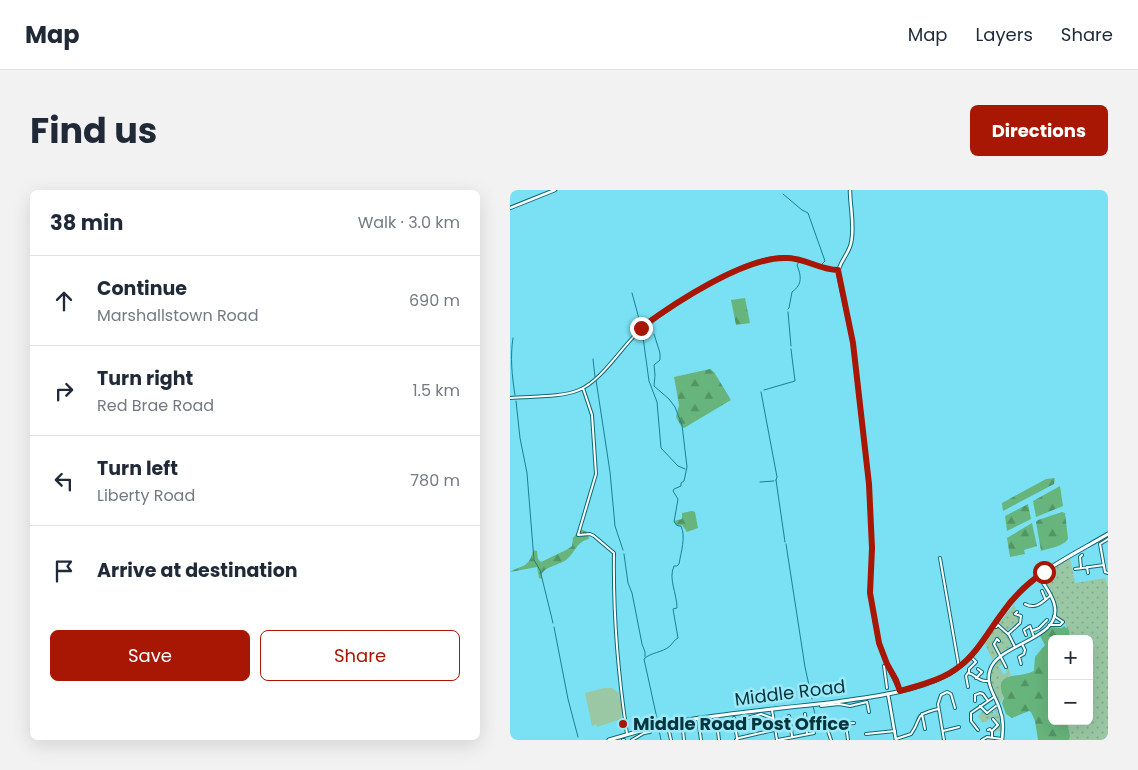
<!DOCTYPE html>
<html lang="en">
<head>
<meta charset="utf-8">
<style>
  :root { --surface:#fff; --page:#f2f2f3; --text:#1f2937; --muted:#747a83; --line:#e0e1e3; --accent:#a81704 }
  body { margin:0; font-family:Poppins,sans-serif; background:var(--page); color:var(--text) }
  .controls { position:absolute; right:15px; bottom:15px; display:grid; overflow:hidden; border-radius:8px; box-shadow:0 5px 20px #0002 }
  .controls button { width:45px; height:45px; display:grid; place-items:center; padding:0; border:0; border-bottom:1px solid var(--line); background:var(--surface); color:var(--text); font:25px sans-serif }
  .stop { position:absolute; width:15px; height:15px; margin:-11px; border:4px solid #a81704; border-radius:50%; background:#fff }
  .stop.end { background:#a81704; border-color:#fff; box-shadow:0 1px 5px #0008 }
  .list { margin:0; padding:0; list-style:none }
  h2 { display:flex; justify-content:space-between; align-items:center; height:65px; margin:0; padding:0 20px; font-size:21px }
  h2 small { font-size:16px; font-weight:400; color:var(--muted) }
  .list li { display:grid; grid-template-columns:32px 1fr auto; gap:15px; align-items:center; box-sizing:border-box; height:90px; padding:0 20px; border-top:1px solid var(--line) }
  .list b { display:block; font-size:19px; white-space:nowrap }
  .list p { margin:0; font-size:16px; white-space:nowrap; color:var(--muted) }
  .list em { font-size:16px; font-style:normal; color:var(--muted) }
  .actions { display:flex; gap:10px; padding:15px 20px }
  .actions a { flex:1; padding:11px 0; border:1px solid var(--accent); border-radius:8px; text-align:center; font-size:18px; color:var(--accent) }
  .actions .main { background:var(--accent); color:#fff }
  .icon { flex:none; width:28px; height:28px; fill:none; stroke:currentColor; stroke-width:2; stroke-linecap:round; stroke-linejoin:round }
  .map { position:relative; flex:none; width:598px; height:550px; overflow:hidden; border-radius:8px }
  header { display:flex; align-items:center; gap:30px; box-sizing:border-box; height:70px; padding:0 25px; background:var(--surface); border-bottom:1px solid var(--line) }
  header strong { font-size:24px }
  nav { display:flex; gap:28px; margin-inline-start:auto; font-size:18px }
  .intro { display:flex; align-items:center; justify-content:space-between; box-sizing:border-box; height:120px; padding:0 30px }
  h1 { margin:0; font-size:35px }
  .button { padding:12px 22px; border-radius:8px; background:var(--accent); color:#fff; font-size:18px; font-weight:700 }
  main { display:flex; gap:30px; padding:0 30px }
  aside { flex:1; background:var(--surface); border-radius:8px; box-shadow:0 5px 20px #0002 }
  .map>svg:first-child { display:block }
  .grass { fill:url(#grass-dots) }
  .forest { fill:url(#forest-firs) }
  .pitch { fill:#9ac8a4 }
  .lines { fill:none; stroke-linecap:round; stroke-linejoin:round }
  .stream { stroke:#168292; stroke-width:1 }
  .minor-casing { stroke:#0d6875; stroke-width:4 }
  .tertiary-casing { stroke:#0d6875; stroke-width:4.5 }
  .secondary-casing { stroke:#0d6875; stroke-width:5 }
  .minor { stroke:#fff; stroke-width:2 }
  .tertiary { stroke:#fff; stroke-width:2.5 }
  .secondary { stroke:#fff; stroke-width:3 }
  .route { stroke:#a81704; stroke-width:6 }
  .poi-dot { fill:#a81704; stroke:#9ceaf9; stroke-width:2 }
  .labels { text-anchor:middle; stroke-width:5; stroke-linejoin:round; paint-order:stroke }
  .street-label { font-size:18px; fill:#05353c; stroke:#9ceaf9 }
  .poi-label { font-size:18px; font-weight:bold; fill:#05353c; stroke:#9ceaf9; text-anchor:start }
</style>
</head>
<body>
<header>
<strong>Map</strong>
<nav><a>Map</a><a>Layers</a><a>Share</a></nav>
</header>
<div class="intro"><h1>Find us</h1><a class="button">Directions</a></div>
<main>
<aside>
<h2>38 min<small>Walk · 3.0 km</small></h2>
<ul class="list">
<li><svg class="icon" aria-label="ahead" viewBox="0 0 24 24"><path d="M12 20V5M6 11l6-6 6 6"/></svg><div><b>Continue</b><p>Marshallstown Road</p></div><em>690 m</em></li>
<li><svg class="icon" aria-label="right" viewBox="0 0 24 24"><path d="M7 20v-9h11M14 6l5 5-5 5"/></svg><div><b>Turn right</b><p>Red Brae Road</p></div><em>1.5 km</em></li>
<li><svg class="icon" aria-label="left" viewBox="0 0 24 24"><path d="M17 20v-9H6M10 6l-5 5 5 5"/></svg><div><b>Turn left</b><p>Liberty Road</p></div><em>780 m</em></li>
<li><svg class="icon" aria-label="arrive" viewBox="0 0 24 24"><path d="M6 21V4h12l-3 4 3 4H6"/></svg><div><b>Arrive at destination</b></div></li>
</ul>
<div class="actions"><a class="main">Save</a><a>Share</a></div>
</aside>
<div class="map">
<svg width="598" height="550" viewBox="0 0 598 550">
  <defs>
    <pattern id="grass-dots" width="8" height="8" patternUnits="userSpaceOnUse" patternTransform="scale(1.25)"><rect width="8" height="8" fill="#9ac8a4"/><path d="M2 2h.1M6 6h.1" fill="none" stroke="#83ac8e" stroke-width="1.8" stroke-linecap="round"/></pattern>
    <pattern id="forest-firs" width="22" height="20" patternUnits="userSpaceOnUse" patternTransform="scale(1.25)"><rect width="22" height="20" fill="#67b57c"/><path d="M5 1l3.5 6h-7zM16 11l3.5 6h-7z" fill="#539467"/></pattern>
  </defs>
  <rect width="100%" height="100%" fill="#7ae0f3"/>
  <path class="grass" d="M598,345L560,368L565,393L595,388L598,397V550H559L560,546L557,531H579V449H560L555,432L551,431L544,423V414L529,386Z
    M504,415L506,420L503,424L506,427L510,426L509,431L497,441L489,433Z
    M488,436L498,446L502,456L490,463L485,453L490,450L486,447L482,453L488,464L482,470L474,451L482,439L484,440Z
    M490,468L493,474L488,477L491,479L492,484L497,483L495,477H498L501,485L495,489C495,497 496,509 489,514C481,498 474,482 490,468Z
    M486,517L490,529L491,541H485L484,543V541L489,536L488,528L486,529L482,527L476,532H472L468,526L472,522L477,524L482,521L484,523L482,524L484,525L486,523L484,520Z"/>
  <path class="forest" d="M235,108L240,133L226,135L221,110Z
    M200,179L204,182L221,210L174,238L171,236L166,227L169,215L164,187Z
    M545,288L544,294L493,321L492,313L536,289Z
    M550,296L553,316L526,327L523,311Z
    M518,314L521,329L497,341L495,326Z
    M182,321L185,322L188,338L177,342L172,335L166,336L164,331L172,329V323Z
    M552,322L555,323L558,349C553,357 539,358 531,361L526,332L528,330Z
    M522,333L527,356L514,360L515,364L500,367L497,348Z
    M70,339L77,342L79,349C67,351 65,363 56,370C50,374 41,376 35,380L32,383V389L29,388L27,377L0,382C11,375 20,378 23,360L27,361L28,369L31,372L58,359L62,356L63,348Z
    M554,436L559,440L560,449H542V531H557L560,546L559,550H528L525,531L521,522L519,521L502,528L496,524L492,513L494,508C482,480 508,489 524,481L525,467L535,455L530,446L541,437L552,438Z"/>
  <path class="pitch" d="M94,498H102L109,503L112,521L111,529L87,537L86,534L82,536L75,503Z"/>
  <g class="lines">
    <path class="stream" d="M273,4L292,20L298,23L315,71L312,74
      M122,103L131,136
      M278,119L279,118L282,102C293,94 291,86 287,75L290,70
      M278,122L281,156
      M132,140L139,191L147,212L151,258L168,276L175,279
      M144,144L150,163V170L144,175L145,185L144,196L159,209L165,217L172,235L177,277L174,291L171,293V296L164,299L163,301L168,309L164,332L168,336H171C176,347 171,362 169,374L167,376H164C158,389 167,403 167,418L163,419L168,448C164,450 163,453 160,456C152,463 141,462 134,469L148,533
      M3,148C0,167 2,186 5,205
      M83,169L85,187
      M86,190L100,282L105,336L113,360
      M254,200L285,191L281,159
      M251,202L267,287L266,290
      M6,211L10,248L17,283L24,370L30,380L43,433
      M266,290L275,352
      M250,292L264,291
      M276,354L295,477L302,509
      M114,364L118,393L122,403L132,454L135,462V467
      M44,437L58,509L68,547
      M303,516L305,524
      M149,540L151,550"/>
    <defs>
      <path id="minor" d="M73,198L82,225L86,284L68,345L80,344L84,346L104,363C103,424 108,484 117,544
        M0,208C21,206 50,208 69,200C95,189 115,150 138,133C174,109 233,67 276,67C295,68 310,80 328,80
        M598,349L590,354L595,382L598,383
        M430,368L449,477
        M577,377L578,383
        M571,378L570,367L572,365
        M565,379L594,375
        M532,401L535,408
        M515,414C526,420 532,412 540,406
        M539,435H550L553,432L544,426
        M486,437L488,435L499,445L505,457
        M522,441L529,438L537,430
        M498,444L510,433L511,426L505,424L507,422
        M516,445L514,440L520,436L524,447
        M489,451L487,449L484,454L496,477
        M377,474L374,476L377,498
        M511,474L509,467L514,464L515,460L512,454
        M459,483V479L466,472L463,469
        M466,488L472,482L468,479
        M458,497L456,486L458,483C466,484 467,492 478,491
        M465,511V505L470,503L473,504L478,511
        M311,516L329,514L340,516L357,512L359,522
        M470,516L477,523L486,516
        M262,520L267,550
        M295,524L297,544
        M412,524L415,539
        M279,526L282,546
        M188,528L191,550
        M224,528L227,548
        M238,528L251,524L262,528
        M315,532L321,550
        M207,533L209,550
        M333,534L344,533
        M336,534L338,550
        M173,540L174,550
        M468,540L461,531V523L484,507
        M478,540L480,539L482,542V547
        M159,541L161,550
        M433,541L449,537
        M482,541L488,535L483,529
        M356,544L385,541
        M386,549L401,544C414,526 401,526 428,519
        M113,550H114
        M122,550L134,543L140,542
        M226,550L229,548L264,540
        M268,550L304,543
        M434,550L428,514L431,505L437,502L441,504L445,518
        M472,550L477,547L492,549"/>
      <path id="tertiary" d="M340,0C340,17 345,36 341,53C339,64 329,72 328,83L343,153L359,294L362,358L360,403L369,453L377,474L390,501
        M0,18L45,0
        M378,504L386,550
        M492,550C493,540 494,530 490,520C486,506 475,495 480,480C489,452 555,450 544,413C541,403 534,395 529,386"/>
      <path id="secondary" d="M99,550C132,540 164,531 198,527C240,521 283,517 326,512C363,507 405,502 439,484C471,466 484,427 510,402C535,377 568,362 598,344"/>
    </defs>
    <use href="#minor" class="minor-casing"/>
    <use href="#tertiary" class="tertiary-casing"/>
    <use href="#secondary" class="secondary-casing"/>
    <use href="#minor" class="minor"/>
    <use href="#tertiary" class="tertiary"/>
    <use href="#secondary" class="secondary"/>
  </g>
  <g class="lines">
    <path class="route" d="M131,138C164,113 236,66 277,68C295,68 310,80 328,80L343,153L359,294L362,358L360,403L369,453L377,474L386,490L390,501C410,495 433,490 450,476C468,462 479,440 493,422C504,406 518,393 534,382"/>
  </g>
  <circle class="poi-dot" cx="113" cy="534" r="5"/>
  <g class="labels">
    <g class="street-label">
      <text transform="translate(280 503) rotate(-7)" y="6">Middle Road</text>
    </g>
    <g class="poi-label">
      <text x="123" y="540">Middle Road Post Office</text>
    </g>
  </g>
</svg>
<div class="controls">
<button>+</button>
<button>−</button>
</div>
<div class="stop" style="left:534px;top:382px"></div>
<div class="stop end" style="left:131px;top:138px"></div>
</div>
</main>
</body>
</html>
